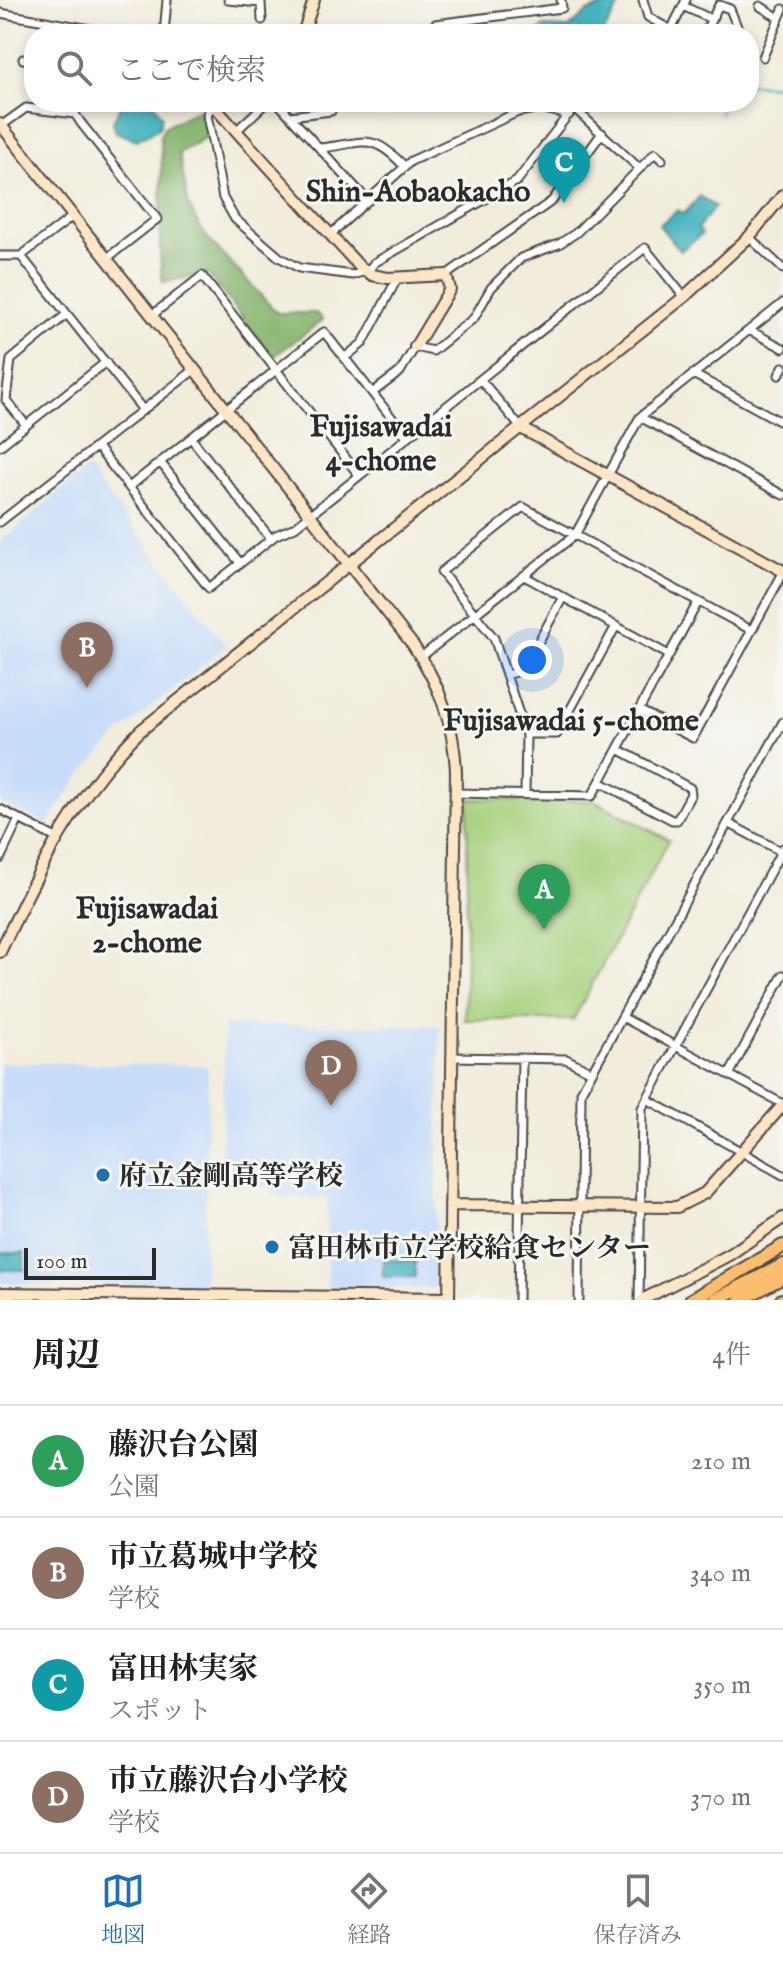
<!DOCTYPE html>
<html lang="ja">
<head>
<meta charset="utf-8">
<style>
  :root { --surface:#fff; --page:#f6f6f6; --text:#202124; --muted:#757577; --line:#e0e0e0; --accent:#1f6fb2 }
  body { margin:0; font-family:"IM FELL English","Noto Serif JP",serif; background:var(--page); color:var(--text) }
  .scale { position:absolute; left:24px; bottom:20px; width:132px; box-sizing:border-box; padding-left:8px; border:4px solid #2b2b2b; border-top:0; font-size:22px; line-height:28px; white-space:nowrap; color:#2b2b2b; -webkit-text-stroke:6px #f6f6f2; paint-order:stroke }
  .you { position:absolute; left:532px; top:660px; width:28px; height:28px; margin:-20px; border:6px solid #fff; border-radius:50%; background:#1a73e8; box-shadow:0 0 0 12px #1a73e833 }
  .badge { display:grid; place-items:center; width:52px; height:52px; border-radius:50%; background:var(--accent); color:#fff; font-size:26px; font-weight:700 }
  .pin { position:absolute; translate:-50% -66px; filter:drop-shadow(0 2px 4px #0008) }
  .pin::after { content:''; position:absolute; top:42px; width:28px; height:24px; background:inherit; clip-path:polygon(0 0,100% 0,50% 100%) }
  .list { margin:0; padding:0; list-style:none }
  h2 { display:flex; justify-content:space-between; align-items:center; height:104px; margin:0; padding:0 32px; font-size:34px }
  h2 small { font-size:26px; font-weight:400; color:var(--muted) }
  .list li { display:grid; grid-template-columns:52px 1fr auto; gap:24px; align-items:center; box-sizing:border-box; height:112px; padding:0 32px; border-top:2px solid var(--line) }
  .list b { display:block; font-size:30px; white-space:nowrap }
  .list p { margin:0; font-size:26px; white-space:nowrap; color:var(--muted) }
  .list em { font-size:26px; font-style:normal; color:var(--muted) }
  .icon { flex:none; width:44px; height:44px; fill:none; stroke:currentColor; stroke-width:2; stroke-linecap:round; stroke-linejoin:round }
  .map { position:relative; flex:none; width:783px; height:1300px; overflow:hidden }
  .search { position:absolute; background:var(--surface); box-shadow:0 4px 12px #0003; left:24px; right:24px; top:24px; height:88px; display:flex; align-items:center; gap:20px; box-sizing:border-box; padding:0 28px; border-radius:32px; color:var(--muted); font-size:30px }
  .sheet { height:552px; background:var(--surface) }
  nav { display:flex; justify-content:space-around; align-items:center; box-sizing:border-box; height:112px; border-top:2px solid var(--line); background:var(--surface); font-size:22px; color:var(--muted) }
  nav a { display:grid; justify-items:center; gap:4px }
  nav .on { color:var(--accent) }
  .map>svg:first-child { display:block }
  .built { fill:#c7ddf9 }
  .green { fill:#a7d17d; stroke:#697e54; stroke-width:2 }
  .forest { fill:#85b36c; stroke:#586f4c; stroke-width:2 }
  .water { fill:#45b4bf; stroke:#387075; stroke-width:2 }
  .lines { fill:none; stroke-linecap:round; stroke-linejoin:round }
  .stream { stroke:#45b4bf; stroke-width:3 }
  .street-casing { stroke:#494845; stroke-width:11 }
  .secondary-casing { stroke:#494845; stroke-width:14 }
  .highway-casing { stroke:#494845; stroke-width:16 }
  .street { stroke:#fff; stroke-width:7 }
  .secondary { stroke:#fee5c5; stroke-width:10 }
  .highway { stroke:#fcbd6e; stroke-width:12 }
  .poi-dot { fill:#1f6fb2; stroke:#f6f6f2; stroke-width:3 }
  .labels { text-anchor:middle; stroke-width:6; stroke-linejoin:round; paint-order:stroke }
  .poi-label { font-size:28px; font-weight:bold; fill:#2b2b2b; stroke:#f6f6f2; text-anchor:start }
  .neighbourhood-label { font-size:30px; font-weight:bold; fill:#2b2b2b; stroke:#f6f6f2 }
</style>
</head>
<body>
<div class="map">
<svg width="783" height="1300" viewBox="0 0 783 1300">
  <rect width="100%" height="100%" fill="#f6f6f2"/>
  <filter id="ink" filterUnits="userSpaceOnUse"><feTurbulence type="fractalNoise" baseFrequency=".0125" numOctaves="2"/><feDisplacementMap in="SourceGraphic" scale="16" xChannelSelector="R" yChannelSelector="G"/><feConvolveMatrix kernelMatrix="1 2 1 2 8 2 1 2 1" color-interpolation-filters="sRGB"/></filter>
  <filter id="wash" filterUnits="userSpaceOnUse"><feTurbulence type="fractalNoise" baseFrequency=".006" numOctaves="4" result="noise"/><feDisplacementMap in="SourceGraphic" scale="32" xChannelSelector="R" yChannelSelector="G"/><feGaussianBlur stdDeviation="1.8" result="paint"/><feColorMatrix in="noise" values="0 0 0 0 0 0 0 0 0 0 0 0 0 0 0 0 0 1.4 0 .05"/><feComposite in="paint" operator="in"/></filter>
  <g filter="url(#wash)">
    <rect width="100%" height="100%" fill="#f2ecdb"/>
    <path class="built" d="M87,468L226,646L123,730L83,772L47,824L0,802V542Z
      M224,1025L440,1026L435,1288L327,1287V1198L276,1196L268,1187L221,1186Z
      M0,1063L203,1065L208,1068L204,1286L0,1283Z"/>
    <path class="green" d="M468,799L595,801L669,840L573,1020H465Z"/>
    <path class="forest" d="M202,108L208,136L179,153L189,207L204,234L277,313H316L323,320L273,357L208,274L163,282C155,235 166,187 160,137L164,127Z"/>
    <path class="water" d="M614,2L621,3L603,34H534L544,27L569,28L587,12Z
      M122,102H153L162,116L159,128L137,140L116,132L113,122Z
      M700,196L715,207L698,228L702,234L680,251L659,225L678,210L684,214Z
      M0,1253H24V1270H0Z
      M383,1260L415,1261V1277H383Z"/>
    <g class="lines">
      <path class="stream" d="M749,84L783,86
        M720,114L723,102"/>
    </g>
  </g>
  <g filter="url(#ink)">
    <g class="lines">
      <defs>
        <path id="street" d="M228,0L261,3L262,20
          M643,0L648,17L671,30L686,0
          M683,6L711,19
          M760,6L779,18
          M0,13L118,34
          M164,34L167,0
          M430,34L435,24L562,8L561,0
          M712,34L706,30L719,5L730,9L740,34
          M763,57L783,9
          M23,59L34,61
          M277,102L368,201
          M212,104L207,115L223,198L235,219L279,257L299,268L353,275L369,270L374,263L517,181L578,102
          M574,108L639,168
          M290,116L331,111
          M1,126L26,108L75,114L81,123L157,219L106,259
          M236,131L267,102
          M320,148C366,143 371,131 405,167
          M331,234L411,161L518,112L540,108L569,115
          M749,237L783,269
          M0,256H21L73,216
          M21,256L143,410
          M446,275L552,201L602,133
          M151,316L202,276L359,475
          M749,330L783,348
          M344,358L363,343L397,279
          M693,374L783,423
          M779,375L783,367
          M481,380L521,428
          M372,393L400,372L415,347L433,351L474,318L491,288L521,258L559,244L576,233L655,153L662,160
          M640,417L783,495
          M26,425L6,400L11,360L67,314
          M191,438L271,539
          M0,446L106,362
          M97,447L209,588L276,535L295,527L645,248L684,297
          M160,462L240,563
          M129,487L324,332L407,437
          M0,522L194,370
          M524,576L669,655
          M421,657L575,535L640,417L783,303
          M506,675L523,670L563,597
          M639,710L693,738L783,573
          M526,734H557L616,626
          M600,782L672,820H677L691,794L690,788L618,749
          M456,793L592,796L698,602
          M525,794L526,735L494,638L441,572L523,507L751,630
          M0,809L56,838
          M728,823L782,852
          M0,859L19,819
          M622,1017L783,1104
          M452,1057L566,1059L592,1072
          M729,1075L783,975
          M647,1099L783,1175
          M518,1300L522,1058
          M579,1300L581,1092L783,722
          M639,1300L642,1108L783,848"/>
        <path id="secondary" d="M303,34L314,0
          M210,102L358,265L372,275L388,278L446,275L450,289L415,347
          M0,124L413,645C440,685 454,724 456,772L449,1300
          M521,428L783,571
          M0,952C40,868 73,797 140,731L684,297L749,237L783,195
          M450,1205L677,1207L705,1193L783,1105
          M0,1293L449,1298
          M642,1300L729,1255L783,1218"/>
        <path id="highway" d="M691,1300L783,1246
          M715,1300L783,1265
          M740,1300L783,1277
          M782,1300H783"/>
      </defs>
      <use href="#street" class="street-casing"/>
      <use href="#secondary" class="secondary-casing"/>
      <use href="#highway" class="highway-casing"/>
      <use href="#street" class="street"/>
      <use href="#secondary" class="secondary"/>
      <use href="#highway" class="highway"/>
    </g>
  </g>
  <g class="poi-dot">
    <circle cx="103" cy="1175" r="8"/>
    <circle cx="272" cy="1247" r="8"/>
  </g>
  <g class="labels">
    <g class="poi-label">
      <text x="119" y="1185">府立金剛高等学校</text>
      <text x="288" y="1257">富田林市立学校給食センター</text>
    </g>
    <g class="neighbourhood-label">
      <text x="418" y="201">Shin-Aobaokacho</text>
      <text x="381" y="436">Fujisawadai<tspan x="381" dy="34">4-chome</tspan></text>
      <text x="571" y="730">Fujisawadai 5-chome</text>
      <text x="147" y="918">Fujisawadai<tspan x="147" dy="34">2-chome</tspan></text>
    </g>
  </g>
</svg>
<div class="scale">100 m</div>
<div class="you"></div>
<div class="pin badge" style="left:544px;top:930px;background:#2e9e5b">A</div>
<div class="pin badge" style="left:87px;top:688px;background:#8d6e63">B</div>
<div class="pin badge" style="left:564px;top:203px;background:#0f9aa8">C</div>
<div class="pin badge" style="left:331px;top:1106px;background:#8d6e63">D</div>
<div class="search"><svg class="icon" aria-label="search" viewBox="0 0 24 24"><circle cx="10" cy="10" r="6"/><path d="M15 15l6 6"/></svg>ここで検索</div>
</div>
<section class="sheet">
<h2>周辺<small>4件</small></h2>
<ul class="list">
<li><span class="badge" style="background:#2e9e5b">A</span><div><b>藤沢台公園</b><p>公園</p></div><em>210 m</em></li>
<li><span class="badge" style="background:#8d6e63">B</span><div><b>市立葛城中学校</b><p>学校</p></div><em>340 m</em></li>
<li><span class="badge" style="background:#0f9aa8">C</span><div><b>富田林実家</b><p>スポット</p></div><em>350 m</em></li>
<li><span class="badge" style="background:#8d6e63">D</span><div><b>市立藤沢台小学校</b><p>学校</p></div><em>370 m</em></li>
</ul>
</section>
<nav>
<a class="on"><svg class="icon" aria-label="map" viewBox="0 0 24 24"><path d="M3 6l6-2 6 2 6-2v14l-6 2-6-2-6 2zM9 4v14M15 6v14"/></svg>地図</a>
<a><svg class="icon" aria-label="directions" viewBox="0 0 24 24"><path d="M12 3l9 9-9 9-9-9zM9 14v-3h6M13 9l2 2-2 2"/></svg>経路</a>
<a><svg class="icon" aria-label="saved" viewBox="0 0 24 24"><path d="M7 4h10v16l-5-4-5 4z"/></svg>保存済み</a>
</nav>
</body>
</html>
